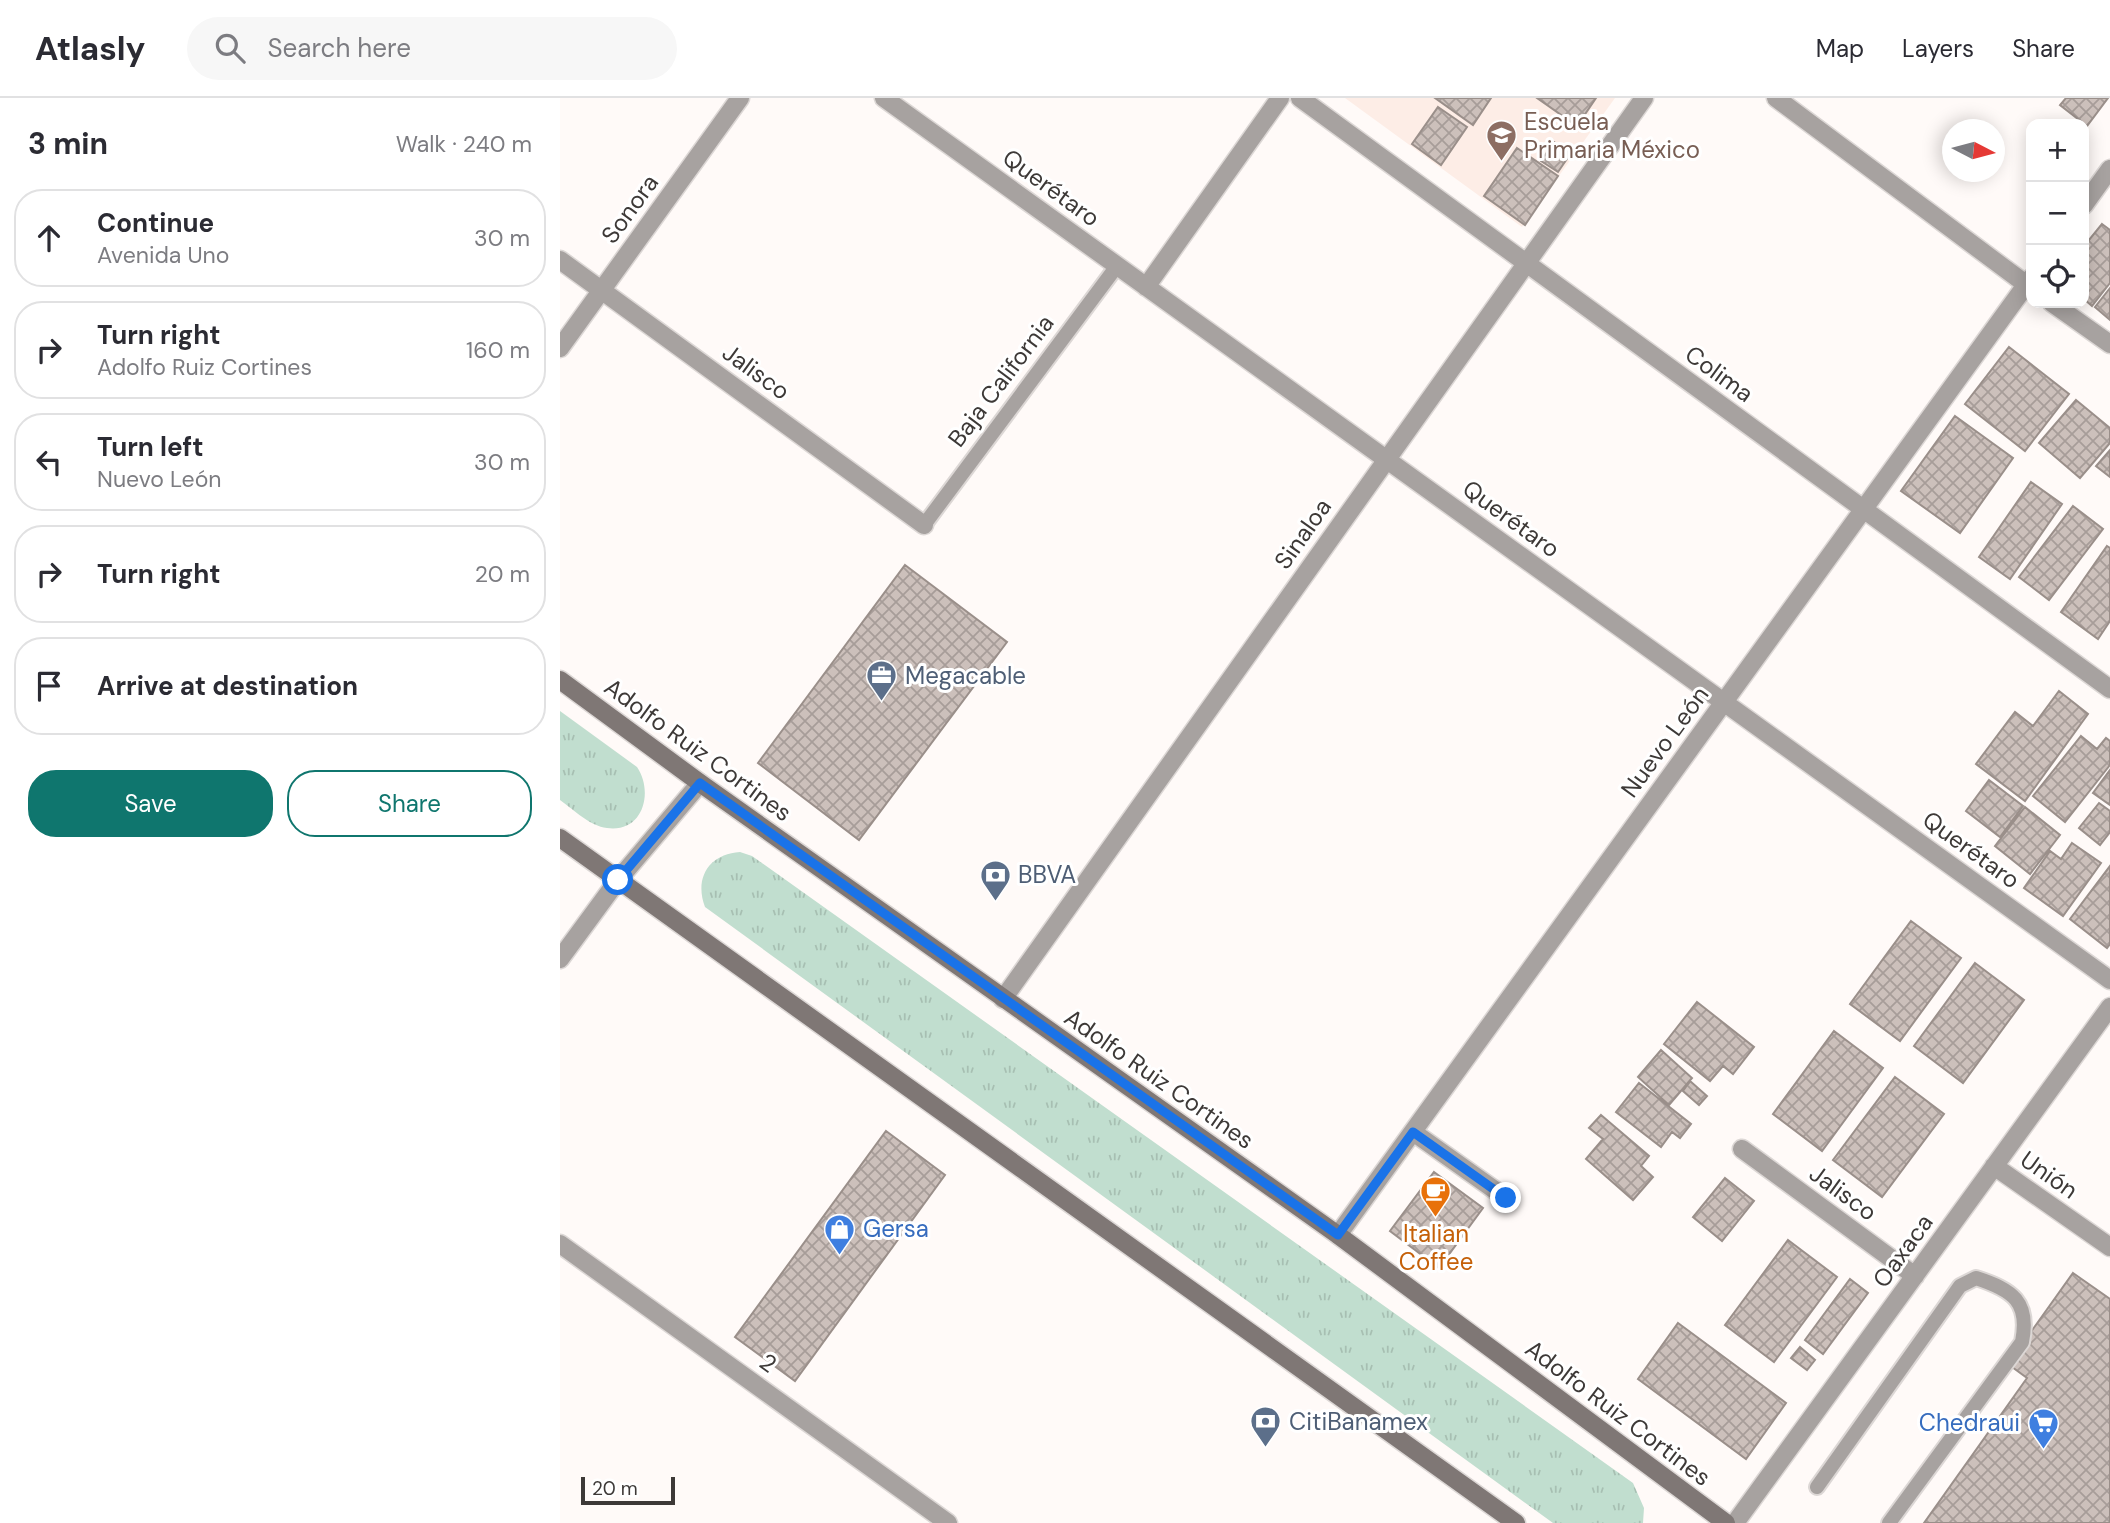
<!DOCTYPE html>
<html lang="en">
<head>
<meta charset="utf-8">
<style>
  :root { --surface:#fff; --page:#f7f7f7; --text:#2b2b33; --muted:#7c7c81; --line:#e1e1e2; --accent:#0f766e }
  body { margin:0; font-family:"DM Sans",sans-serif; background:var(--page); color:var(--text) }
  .controls { position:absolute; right:21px; top:21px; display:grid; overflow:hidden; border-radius:14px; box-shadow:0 4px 18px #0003 }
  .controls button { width:63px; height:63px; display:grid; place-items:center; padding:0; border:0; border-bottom:2px solid var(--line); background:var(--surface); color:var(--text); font:35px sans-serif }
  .compass { position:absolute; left:1382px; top:21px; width:63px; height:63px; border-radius:50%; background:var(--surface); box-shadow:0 4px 18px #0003; rotate:96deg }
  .scale { position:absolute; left:21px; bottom:18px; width:94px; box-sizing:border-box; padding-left:7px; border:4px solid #3d3937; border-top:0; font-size:19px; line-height:24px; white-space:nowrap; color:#3d3937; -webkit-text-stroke:5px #fff; paint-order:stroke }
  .stop { position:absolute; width:21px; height:21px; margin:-16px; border:5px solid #1a73e8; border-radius:50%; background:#fff }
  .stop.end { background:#1a73e8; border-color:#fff; box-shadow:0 2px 7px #0008 }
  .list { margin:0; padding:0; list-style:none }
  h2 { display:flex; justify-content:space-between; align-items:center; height:91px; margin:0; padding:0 28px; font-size:30px }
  h2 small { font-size:23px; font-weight:400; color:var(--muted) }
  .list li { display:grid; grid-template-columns:46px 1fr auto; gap:21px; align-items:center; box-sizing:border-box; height:98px; margin:0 14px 14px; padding:0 14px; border:2px solid var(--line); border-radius:28px }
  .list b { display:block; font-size:26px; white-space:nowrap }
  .list p { margin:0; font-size:23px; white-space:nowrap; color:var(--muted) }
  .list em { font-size:23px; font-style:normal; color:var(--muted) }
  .actions { display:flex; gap:14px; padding:21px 28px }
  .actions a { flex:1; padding:16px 0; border:2px solid var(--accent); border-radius:28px; text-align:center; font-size:24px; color:var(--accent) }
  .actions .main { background:var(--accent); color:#fff }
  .icon { flex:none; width:38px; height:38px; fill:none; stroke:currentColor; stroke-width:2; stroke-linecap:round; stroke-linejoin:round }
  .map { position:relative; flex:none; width:1550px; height:1425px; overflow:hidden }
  header { display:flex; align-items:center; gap:42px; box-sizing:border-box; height:98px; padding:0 35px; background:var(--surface); border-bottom:2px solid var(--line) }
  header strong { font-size:33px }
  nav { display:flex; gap:38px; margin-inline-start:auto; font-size:24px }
  .search { width:490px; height:63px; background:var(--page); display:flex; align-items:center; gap:18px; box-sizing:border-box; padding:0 24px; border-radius:38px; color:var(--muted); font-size:26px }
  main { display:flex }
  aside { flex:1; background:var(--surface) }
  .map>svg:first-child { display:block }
  .built { fill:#fdede6 }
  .grass { fill:url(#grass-tufts) }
  .building { fill:url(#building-cross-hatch); stroke:#9a8f8a; stroke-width:2 }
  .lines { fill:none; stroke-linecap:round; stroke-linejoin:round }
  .lane-casing { stroke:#dcd7d5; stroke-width:18 }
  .street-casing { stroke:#dcd7d5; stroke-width:21 }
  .secondary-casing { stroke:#dcd7d5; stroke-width:21 }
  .lane { stroke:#a7a2a0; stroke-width:14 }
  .street { stroke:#a7a2a0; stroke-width:18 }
  .secondary { stroke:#7f7775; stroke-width:18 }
  .route { stroke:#1a73e8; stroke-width:9 }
  .labels { text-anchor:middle; stroke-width:6; stroke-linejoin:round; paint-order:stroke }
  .education-label { font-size:24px; fill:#785e54; stroke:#fff; text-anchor:start }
  .street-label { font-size:24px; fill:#3d3937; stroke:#fff }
  .service-label { font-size:24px; fill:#4e5e75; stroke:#fff; text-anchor:start }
  .shop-label { font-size:24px; fill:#366cbe; stroke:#fff; text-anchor:start }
  .food-label { font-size:24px; fill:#c56008; stroke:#fff }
</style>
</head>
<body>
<header>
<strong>Atlasly</strong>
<div class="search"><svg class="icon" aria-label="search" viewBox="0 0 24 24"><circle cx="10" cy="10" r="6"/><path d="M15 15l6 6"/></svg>Search here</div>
<nav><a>Map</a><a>Layers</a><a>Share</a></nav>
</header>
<main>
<aside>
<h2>3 min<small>Walk · 240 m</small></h2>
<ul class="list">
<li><svg class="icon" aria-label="ahead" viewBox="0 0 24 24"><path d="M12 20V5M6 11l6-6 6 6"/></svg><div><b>Continue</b><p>Avenida Uno</p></div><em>30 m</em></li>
<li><svg class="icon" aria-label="right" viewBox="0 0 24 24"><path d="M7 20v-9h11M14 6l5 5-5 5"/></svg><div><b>Turn right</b><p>Adolfo Ruiz Cortines</p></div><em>160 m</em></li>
<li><svg class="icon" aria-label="left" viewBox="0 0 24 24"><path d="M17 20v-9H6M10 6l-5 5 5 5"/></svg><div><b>Turn left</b><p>Nuevo León</p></div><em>30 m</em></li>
<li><svg class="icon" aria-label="right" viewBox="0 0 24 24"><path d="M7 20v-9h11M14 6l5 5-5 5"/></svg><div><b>Turn right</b></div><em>20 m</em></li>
<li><svg class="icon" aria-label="arrive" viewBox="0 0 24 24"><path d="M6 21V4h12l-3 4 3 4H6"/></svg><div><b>Arrive at destination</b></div></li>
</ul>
<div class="actions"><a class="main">Save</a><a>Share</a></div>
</aside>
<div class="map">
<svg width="1550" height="1425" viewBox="0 0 1550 1425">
  <defs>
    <pattern id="grass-tufts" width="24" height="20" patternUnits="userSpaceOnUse" patternTransform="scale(1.75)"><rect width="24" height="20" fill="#c1decf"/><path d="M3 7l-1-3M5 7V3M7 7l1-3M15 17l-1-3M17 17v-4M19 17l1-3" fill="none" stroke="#a7bfb2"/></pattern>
    <pattern id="building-cross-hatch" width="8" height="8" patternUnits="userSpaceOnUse" patternTransform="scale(1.75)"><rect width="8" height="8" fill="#ccc0bb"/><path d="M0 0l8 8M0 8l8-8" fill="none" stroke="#a79d99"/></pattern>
  </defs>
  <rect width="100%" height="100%" fill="#fffaf8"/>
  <path class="built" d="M785,0H1055L962,129Z"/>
  <path class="grass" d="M0,613L77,669C94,694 83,735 47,730C30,728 14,712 0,702Z
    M180,754L192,758L1073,1385L1084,1410L1083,1425H993L145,809C134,780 149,756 180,754Z"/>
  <path class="building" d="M875,0H931L913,27Z
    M977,0H1036L1017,28Z
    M1506,0H1548L1527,28L1500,7Z
    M878,9L907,29L881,67L852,46Z
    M994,44L1011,55L998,74L981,63Z
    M957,50L998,78L965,127L924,98Z
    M1542,126L1550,132V185L1532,208L1524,201V148Z
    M1550,190V222L1535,209Z
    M1449,249L1509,296L1465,353L1405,306Z
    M1516,302L1550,330V345L1520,380L1479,345Z
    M1395,318L1453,360L1400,435L1341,393Z
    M1550,352V379L1536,368Z
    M1471,384L1502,406L1450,481L1419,459Z
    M1513,408L1543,431L1489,502L1459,479Z
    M1547,448L1550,450V523L1538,541L1501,514Z
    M345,467L447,544L299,742L198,665Z
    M1499,593L1528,616L1465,703L1416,666L1455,614L1473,628Z
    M1521,638L1537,651L1546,640L1550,643V667L1505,724L1473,698Z
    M1550,672V707L1533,695Z
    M1429,682L1463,708L1440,739L1406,713Z
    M1539,705L1550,713V734L1540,747L1519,730Z
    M1465,709L1500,737L1470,776L1435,748Z
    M1512,745L1541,765L1503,818L1464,790L1490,753L1501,761Z
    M1550,768V846L1547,850L1510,821Z
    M1351,823L1401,860L1340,943L1290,906Z
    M1415,865L1464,902L1403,985L1354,948Z
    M1137,904L1194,949L1173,976L1163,968L1150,983L1104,946Z
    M1274,933L1323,970L1262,1053L1213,1016Z
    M1101,952L1132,980L1109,1007L1078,979Z
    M1335,979L1384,1016L1322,1099L1273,1062Z
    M1130,983L1147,998L1139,1007L1123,993Z
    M1079,985L1131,1026L1120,1040L1112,1034L1101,1049L1056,1014Z
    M1041,1017L1089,1058L1081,1068L1093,1079L1073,1102L1026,1061L1043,1041L1029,1030Z
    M326,1033L385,1077L235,1283L175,1239Z
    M874,1074L923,1110L879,1170L830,1133Z
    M1165,1080L1194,1103L1162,1143L1133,1119Z
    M1228,1142L1277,1179L1214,1264L1165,1227Z
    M1513,1175L1550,1201V1425H1364L1467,1280L1448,1266Z
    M1290,1181L1308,1195L1263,1256L1245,1242Z
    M1118,1225L1226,1305L1186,1361L1078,1281Z
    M1240,1249L1255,1262L1247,1272L1231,1260Z"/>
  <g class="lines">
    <defs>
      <path id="lane" d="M364,427L557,168
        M1257,1389L1400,1188L1416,1180C1453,1192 1470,1204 1462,1244L1329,1425"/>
      <path id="street" d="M324,0L1550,882
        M740,0L1550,591
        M1216,0L1471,190
        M1524,107L1550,71
        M0,162L364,427
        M586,189L720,0
        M1492,205L1550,246
        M0,250L180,0
        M0,861L58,782L140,685
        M443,901L1084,0
        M853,1034L946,1100
        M1182,1051L1355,1178
        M1434,1068L1550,1149
        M778,1137L1471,180
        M0,1146L388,1425
        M1175,1425L1550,909"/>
      <path id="secondary" d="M0,582L140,685L778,1137L1166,1425
        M0,740L956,1425"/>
    </defs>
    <use href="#lane" class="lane-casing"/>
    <use href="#street" class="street-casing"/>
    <use href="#secondary" class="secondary-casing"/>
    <use href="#lane" class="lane"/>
    <use href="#street" class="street"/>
    <use href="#secondary" class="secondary"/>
  </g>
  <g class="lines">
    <path class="route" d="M58,782L140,685L778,1137L853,1034L946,1100"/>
  </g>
  <defs>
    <symbol id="school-pin" viewBox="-11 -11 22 30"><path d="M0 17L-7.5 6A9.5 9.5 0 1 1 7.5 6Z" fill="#8d6e63" stroke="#fff"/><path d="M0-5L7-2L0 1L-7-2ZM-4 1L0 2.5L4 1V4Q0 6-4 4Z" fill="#fff"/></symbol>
    <symbol id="office-pin" viewBox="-11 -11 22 30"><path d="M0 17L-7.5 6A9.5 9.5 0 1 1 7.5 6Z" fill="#5c6f8a" stroke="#fff"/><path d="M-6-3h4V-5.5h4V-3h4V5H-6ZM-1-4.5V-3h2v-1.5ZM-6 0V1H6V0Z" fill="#fff"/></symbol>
    <symbol id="bank-pin" viewBox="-11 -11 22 30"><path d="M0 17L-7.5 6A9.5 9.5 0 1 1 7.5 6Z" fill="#5c6f8a" stroke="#fff"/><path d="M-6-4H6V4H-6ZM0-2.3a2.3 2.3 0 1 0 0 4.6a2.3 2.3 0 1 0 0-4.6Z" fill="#fff"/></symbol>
    <symbol id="cafe-pin" viewBox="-11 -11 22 30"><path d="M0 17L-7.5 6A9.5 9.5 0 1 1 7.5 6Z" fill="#e8710a" stroke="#fff"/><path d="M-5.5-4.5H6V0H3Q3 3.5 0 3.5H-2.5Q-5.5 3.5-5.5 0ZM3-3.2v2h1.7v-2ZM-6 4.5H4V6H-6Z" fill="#fff"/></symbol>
    <symbol id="shop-pin" viewBox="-11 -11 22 30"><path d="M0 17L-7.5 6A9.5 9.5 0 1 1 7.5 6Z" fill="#3f7fe0" stroke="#fff"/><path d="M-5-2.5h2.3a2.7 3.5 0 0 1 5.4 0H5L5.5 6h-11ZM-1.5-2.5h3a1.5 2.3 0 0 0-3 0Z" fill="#fff"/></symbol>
    <symbol id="supermarket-pin" viewBox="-11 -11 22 30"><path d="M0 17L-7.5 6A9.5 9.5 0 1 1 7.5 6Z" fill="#3f7fe0" stroke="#fff"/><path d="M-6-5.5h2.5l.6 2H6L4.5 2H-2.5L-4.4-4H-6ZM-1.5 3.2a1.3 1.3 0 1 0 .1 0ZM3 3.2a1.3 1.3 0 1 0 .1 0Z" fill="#fff"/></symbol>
  </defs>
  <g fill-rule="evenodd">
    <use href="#school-pin" x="924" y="20" width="35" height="47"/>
    <use href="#office-pin" x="304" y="560" width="35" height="47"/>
    <use href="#bank-pin" x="418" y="760" width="35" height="47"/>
    <use href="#cafe-pin" x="858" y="1076" width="35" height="47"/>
    <use href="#shop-pin" x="262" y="1114" width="35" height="47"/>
    <use href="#bank-pin" x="688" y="1306" width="35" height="47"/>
    <use href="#supermarket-pin" x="1466" y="1308" width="35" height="47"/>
  </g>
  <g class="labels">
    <g class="education-label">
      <text x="964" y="32">Escuela<tspan x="964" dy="28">Primaria México</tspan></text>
    </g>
    <g class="street-label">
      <text transform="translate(491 90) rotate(36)" y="8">Querétaro</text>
      <text transform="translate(70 111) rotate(-54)" y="8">Sonora</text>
      <text transform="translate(196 274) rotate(36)" y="8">Jalisco</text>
      <text transform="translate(1159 276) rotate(36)" y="8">Colima</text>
      <text transform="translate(441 283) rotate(-53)" y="8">Baja California</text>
      <text transform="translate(951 421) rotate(36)" y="8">Querétaro</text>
      <text transform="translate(743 436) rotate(-55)" y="8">Sinaloa</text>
      <text transform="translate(1105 644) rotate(-54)" y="8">Nuevo León</text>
      <text transform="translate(138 652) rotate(36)" y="8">Adolfo Ruiz Cortines</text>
      <text transform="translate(1411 752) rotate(36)" y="8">Querétaro</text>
      <text transform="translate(599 981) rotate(35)" y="8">Adolfo Ruiz Cortines</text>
      <text transform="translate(1489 1077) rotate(35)" y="8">Unión</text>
      <text transform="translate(1283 1095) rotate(36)" y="8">Jalisco</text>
      <text transform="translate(1343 1153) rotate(-54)" y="8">Oaxaca</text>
      <text transform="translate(208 1265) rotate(36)" y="8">2</text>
      <text transform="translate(1058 1315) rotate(37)" y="8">Adolfo Ruiz Cortines</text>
    </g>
    <g class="service-label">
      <text x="345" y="586">Megacable</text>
      <text x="458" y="785">BBVA</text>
      <text x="729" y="1332">CitiBanamex</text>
    </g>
    <g class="shop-label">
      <text x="303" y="1139">Gersa</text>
      <text x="1460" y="1333" text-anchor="end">Chedraui</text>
    </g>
    <g class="food-label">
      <text x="876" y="1144">Italian<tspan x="876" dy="28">Coffee</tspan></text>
    </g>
  </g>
</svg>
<div class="controls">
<button>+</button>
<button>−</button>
<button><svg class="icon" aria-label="locate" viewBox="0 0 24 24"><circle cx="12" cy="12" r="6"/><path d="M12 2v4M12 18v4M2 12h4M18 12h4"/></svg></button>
</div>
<svg class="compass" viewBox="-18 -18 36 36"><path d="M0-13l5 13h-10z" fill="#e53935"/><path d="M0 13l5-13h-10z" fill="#7c7c81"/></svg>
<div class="scale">20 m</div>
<div class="stop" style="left:58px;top:782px"></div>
<div class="stop end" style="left:946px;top:1100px"></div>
</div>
</main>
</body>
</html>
